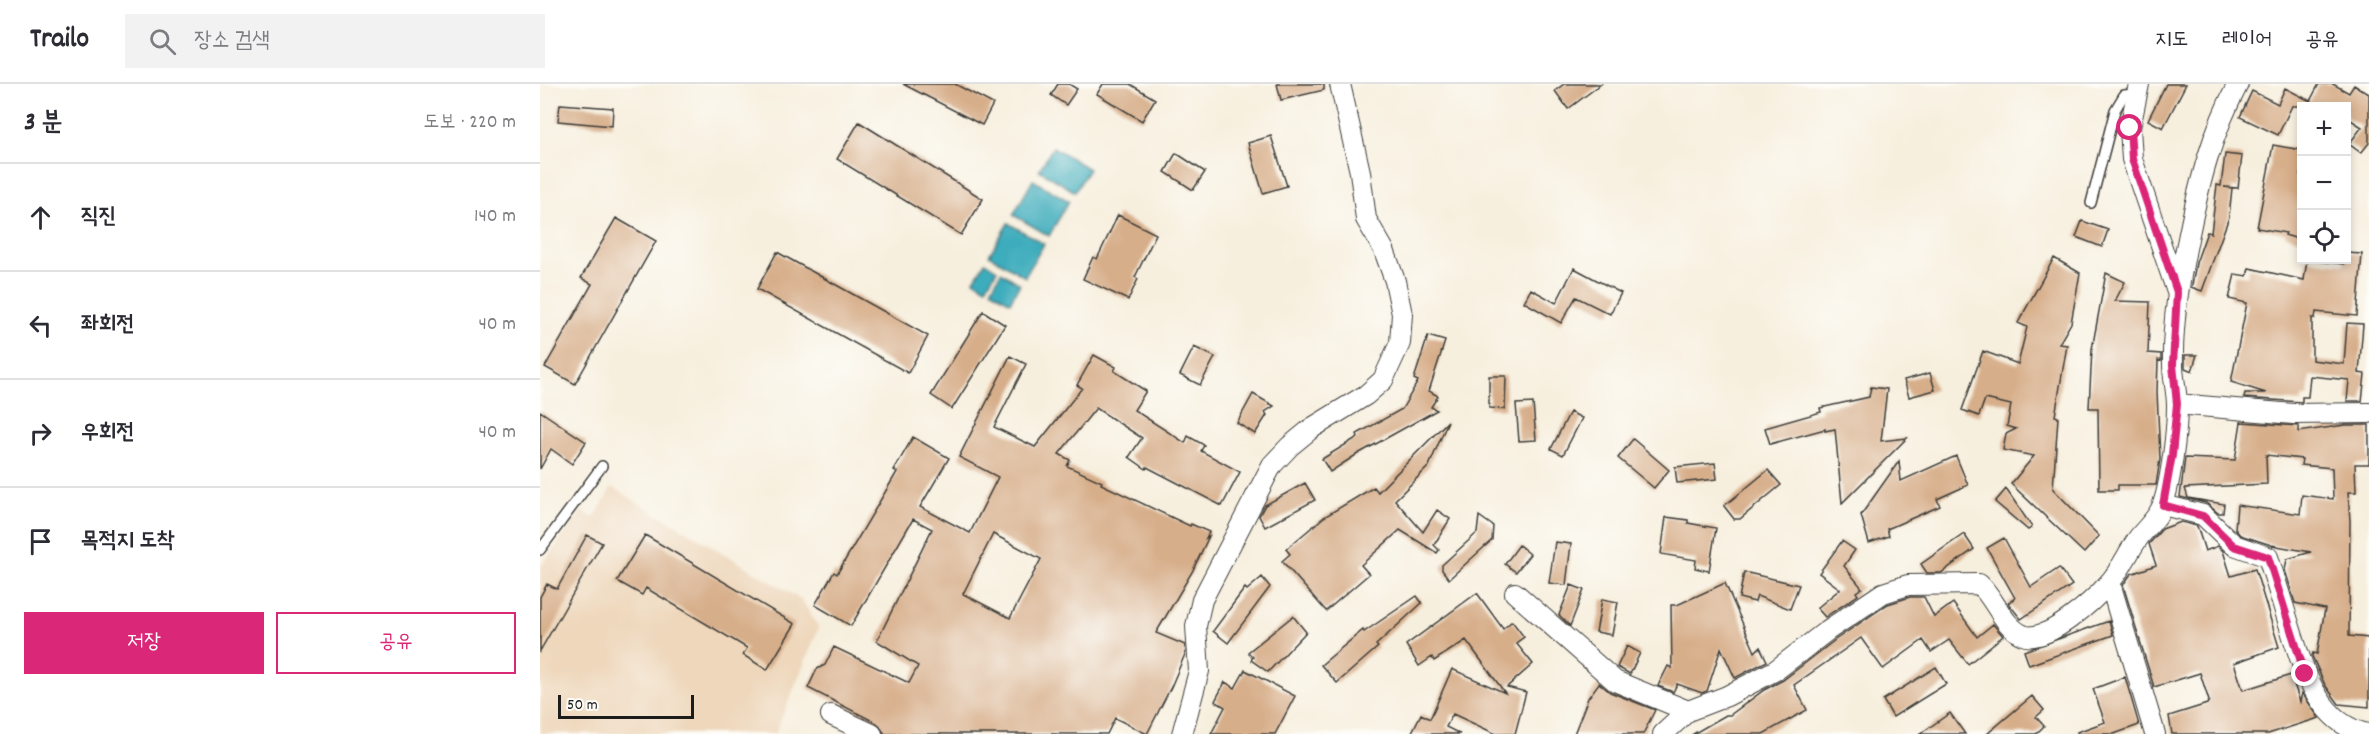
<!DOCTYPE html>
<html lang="ko">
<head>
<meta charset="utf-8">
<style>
  :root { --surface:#fff; --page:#f2f2f3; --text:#2b2b33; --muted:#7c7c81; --line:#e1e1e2; --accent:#db2777 }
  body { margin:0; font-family:Dekko,"Poor Story",sans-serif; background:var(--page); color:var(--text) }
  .controls { position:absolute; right:18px; top:18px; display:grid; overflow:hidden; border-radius:0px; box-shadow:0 3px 9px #0003 }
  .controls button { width:54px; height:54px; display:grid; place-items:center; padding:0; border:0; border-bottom:2px solid var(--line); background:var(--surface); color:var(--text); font:30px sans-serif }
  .scale { position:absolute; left:18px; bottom:15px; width:136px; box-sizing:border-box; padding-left:6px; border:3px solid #1c1c1c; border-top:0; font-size:16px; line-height:21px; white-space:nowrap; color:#1c1c1c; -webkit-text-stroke:4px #fdfcf7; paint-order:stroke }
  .stop { position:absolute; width:18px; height:18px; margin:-14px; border:4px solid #db2777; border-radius:50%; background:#fff }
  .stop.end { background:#db2777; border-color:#fff; box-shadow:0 2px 6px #0008 }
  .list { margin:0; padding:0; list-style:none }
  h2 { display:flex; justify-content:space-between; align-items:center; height:78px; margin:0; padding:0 24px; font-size:26px }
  h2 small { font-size:20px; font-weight:400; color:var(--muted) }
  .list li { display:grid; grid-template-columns:39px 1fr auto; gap:18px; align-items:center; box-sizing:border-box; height:108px; padding:0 24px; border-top:2px solid var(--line) }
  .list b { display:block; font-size:22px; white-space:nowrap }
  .list em { font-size:20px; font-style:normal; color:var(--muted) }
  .actions { display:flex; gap:12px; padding:18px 24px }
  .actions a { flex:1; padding:14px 0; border:2px solid var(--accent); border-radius:0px; text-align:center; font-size:21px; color:var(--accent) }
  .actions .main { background:var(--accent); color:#fff }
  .icon { flex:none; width:33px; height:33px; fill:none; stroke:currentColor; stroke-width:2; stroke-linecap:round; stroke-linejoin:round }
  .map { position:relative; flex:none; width:1829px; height:650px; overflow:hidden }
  header { display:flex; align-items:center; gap:36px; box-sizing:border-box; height:84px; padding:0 30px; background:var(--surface); border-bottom:2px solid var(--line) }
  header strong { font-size:28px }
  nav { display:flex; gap:33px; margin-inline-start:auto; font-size:21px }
  .search { width:420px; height:54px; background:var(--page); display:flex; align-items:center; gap:15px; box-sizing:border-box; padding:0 21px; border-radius:0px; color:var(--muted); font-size:22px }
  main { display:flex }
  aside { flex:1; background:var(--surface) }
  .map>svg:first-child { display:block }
  .built { fill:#eed7bb }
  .water { fill:#3eacbc; stroke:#2d646c; stroke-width:1.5 }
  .building { fill:#d7ae8a; fill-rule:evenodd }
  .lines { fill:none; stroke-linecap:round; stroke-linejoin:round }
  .service-casing { stroke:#3d3c39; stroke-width:12 }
  .minor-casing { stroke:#3d3c39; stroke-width:22 }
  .service { stroke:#fff; stroke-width:9 }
  .minor { stroke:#fff; stroke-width:20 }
  .route { stroke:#db2777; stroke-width:8 }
</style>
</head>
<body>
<header>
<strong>Trailo</strong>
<div class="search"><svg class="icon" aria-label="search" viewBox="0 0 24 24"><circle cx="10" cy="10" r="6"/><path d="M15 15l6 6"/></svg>장소 검색</div>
<nav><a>지도</a><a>레이어</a><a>공유</a></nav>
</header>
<main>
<aside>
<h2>3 분<small>도보 · 220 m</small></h2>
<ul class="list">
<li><svg class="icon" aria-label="ahead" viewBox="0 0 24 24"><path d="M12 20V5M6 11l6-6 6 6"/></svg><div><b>직진</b></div><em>140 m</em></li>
<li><svg class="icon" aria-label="left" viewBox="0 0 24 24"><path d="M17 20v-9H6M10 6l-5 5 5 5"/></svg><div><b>좌회전</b></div><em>40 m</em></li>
<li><svg class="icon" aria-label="right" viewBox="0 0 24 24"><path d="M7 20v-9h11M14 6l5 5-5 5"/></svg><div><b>우회전</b></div><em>40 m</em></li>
<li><svg class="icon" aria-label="arrive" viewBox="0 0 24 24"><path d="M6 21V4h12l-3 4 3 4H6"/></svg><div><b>목적지 도착</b></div></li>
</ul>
<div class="actions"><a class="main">저장</a><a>공유</a></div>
</aside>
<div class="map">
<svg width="1829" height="650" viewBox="0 0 1829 650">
  <rect width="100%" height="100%" fill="#fdfcf7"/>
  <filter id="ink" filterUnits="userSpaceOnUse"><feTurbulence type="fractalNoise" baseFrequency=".0167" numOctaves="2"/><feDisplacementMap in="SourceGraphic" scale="12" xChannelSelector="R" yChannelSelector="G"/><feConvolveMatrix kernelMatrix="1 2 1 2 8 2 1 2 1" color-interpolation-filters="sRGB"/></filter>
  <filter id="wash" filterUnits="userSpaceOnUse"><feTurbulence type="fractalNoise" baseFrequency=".008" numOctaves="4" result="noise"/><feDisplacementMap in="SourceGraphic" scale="24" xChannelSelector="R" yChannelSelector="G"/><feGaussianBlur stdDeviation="1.35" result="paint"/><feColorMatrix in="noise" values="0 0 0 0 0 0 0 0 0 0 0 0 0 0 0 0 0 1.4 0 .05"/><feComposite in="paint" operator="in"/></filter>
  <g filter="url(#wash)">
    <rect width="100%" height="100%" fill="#f7efde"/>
    <path class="built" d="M72,403L262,516L279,544L235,650H0V483L42,427L54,434Z"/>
    <path class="water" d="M513,63L549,85L535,108L499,86Z
      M493,96L529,117L509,152L473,131Z
      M468,139L504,160L485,193L449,171Z
      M445,178L457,186L446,204L434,196Z
      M461,188L480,200L470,218L451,206Z"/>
    <g id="blocks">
      <path class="building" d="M363,0H415L453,20L442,41Z
        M518,0H529L537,5L526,21L511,11Z
        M563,0H590L615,15L602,37L557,10Z
        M737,0H784V6L741,16Z
        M1024,0H1061L1028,25L1015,7Z
        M1626,0H1646L1623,44L1608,36Z
        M1779,0H1793L1809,9L1814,1L1829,10V59L1821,69L1809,60L1822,43L1806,33V22H1752L1738,51L1700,33L1712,7L1738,20L1745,4L1770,17Z
        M20,20L73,24L72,42L18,37Z
        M319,38L443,115L421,151L297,75Z
        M731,52L747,102L723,109L708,59Z
        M1733,61L1761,66V156L1745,151L1746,149L1717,144Z
        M636,69L665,88L653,106L625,88Z
        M1685,70L1702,72L1698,104L1684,103L1692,104L1689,133L1662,207L1651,203L1652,201L1656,179L1667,148L1671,149L1677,101L1681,102Z
        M578,131L616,150L595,193L598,195L588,216L543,195L553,173L557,175Z
        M76,134L116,157L35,300L5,283L52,200L41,194Z
        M1542,137L1568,146L1562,163L1536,153Z
        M237,168L388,252L368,289L217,205Z
        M1806,169L1822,170L1817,232L1776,228L1775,234H1772V276L1804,280L1807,239L1823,240L1819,289L1825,290L1822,317H1807L1809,296L1770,292L1768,313H1762V318L1704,314L1705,309H1726L1691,298L1707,219L1689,215L1695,190L1707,192L1709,184L1764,196L1767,176L1804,180Z
        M1514,174L1540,189L1531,239L1519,260L1527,261L1515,332L1518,333L1513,405L1559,452L1544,469L1471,400L1494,372L1463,366L1466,350L1476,345L1467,342L1471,321L1445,315L1439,332L1422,326L1443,267L1478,280L1487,243L1478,239Z
        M1034,184L1081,209L1070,230L1036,213L1021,239L984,218L991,205L1016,219Z
        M1566,189L1585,198L1575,217L1610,218L1608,269L1621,270V277L1618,276L1617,308L1620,375L1616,401H1578V406H1559L1558,324H1549L1552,265Z
        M443,227L465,241L412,325L391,311Z
        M888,252L905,257L889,307L898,312L891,323L897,326L816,371L790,388L782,375L818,353L817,350L862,325L878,297L874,295Z
        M654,263L675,273L660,301L640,291Z
        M554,271L576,283L574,287L606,307L594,326L645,359L648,352L664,361L661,367L700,388L682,422L607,383L606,385L589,373L602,354L556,324L519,370L530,376L527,382L562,398L561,400L650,442L651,440L669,448L666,454L669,452L652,488L616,549L645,561L646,568L631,603L607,650L575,634L567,650H345L337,639L268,604L277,585L285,581L294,563L369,599L378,582L337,557L392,445L373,435L311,542L275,521L294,488L297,490L357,388L354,386L373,353L409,374L380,423L430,449L458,393L419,373L470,272L486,280L454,343L495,363L542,304L537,301ZM453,450L501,475L470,534L423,510Z
        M1645,271H1657L1652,287L1645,284Z
        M1390,289L1395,306L1369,313L1364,296Z
        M949,292H966L965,325L949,324Z
        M1331,303L1347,305L1341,357L1367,354L1302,419L1295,345L1285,347V345L1230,360L1225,344L1281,328L1280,324L1329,313Z
        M713,310L734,322L725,328L727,331L715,350L697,339Z
        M993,319L996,356L979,357L976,320Z
        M0,327L46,358L32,380L11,365L0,385Z
        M1030,328L1042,334L1023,371L1011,365Z
        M908,337L889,382L855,416L883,448L897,426L910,435L894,461L899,466L897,469L860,446L821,481L829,490L786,527L742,477L750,470L746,465L784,433L834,403L838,408Z
        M1701,338L1759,342V348L1805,341H1829V380H1815L1816,408H1808L1810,437L1809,552L1829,554V623L1799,620L1785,601L1772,572L1773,569L1777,570L1785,525L1755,519L1745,486L1747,475L1771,468L1731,461L1700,451L1695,445L1697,421L1760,430L1762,411L1793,415L1792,384L1761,381L1762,375L1726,371L1727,400L1645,404L1648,414L1684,420L1683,429H1678L1666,419L1640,413L1645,374L1695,376Z
        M1093,355L1129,386L1114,404L1078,374Z
        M1416,372L1428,401L1397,415L1400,422L1347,445L1349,452L1329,459L1321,431L1359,377L1361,397Z
        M1175,379L1177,395L1137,399L1135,383Z
        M1228,386L1241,401L1200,435H1194L1184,422Z
        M765,399L775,416L725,443L719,432L725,421Z
        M1466,405L1492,443L1488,446L1455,418Z
        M939,432L953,442L952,456L909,495L902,486V481L937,449Z
        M1126,433L1148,436V439L1176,444L1169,487L1155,484L1156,476L1121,470Z
        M1641,438L1657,442L1665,467L1678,462L1683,467L1691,492L1715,485L1739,563L1694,579L1703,606L1751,591L1760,618L1762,609L1779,634L1728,650H1632L1629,632L1667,620L1669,617L1660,589L1614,603L1583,501L1591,490L1616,481L1609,460L1622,445Z
        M1424,450L1434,465L1401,489H1387L1381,480Z
        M47,451L62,459L0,567V513L7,500L17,505Z
        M105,451L255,540L227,586L203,571L207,564L106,504L102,511L77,497Z
        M1464,454L1491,503L1519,484L1532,501L1481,535L1468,519L1475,514L1447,464Z
        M1302,457L1315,466L1304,482L1322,504L1316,508L1318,511L1285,533L1277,524L1300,505L1279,489Z
        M1015,458L1031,460L1026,501L1009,499Z
        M979,461L990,470L976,488L965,480Z
        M1204,488L1259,501L1250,525L1217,512L1215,518L1199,514Z
        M722,493L730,503L688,559L673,547L705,504L707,506Z
        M1185,499L1215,568L1220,563L1227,577L1195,594L1181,564L1167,607L1162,609L1137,600L1133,608L1118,602L1128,582L1132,584L1131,521H1137Z
        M1031,501L1044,506L1030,542L1019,531Z
        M937,509L963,545L972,537L984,553L976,559L993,580L967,603L986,608L975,650H956L913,630L906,643L920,650H871L881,630L890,635L912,585L965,609L926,556L894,577L892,573L879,582L866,561Z
        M877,512L882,519L836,561L838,563L797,599L781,581L823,546L824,548Z
        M1370,513H1384L1394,533L1413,519L1437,553L1453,540L1463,552L1428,580L1409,556L1391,568L1383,556L1343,585L1321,554L1254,601L1267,626L1223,650H1153L1186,631H1190L1224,606L1243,596L1295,556L1348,520Z
        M1062,515L1078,518L1072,551L1056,548Z
        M753,532L766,548L728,588L711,576L713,573L708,568Z
        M1569,537L1573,551L1489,581L1484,567Z
        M1087,562L1100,569L1090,590L1077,583Z
        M1396,583L1406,600L1353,633L1343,616Z
        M705,586L755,612L735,650H671L685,623L675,617L685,598L695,604Z
        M1585,593L1599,641L1574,650H1538L1537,648L1565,638L1553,605Z
        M1059,599L1070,608L1115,626L1103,650H1034L1048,614Z
        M1492,612L1504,626L1496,633L1504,642L1496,650H1447Z
        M1410,629L1425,650H1380Z"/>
    </g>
  </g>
  <g filter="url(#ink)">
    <use href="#blocks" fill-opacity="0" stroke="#3d3c39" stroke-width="1.5"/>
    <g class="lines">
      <defs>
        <path id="service" d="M1551,119L1575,26L1584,11L1597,10
          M0,466L62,382"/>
        <path id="minor" d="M1599,0L1590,44L1592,75L1637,208
          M1637,320L1753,330L1829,329
          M1623,421L1663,431L1694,461L1728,473C1735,495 1742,518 1749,540C1762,581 1778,642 1829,650
          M1570,499L1615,650
          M975,509L1075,597L1148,627
          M291,631L332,650
          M642,650L659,587L656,542L662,516L732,381L750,362L772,344L826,311L843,296L860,259L862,230L855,197L844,166L826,135L820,88L800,0
          M1123,650L1148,627L1187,612L1236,586L1288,546L1343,509L1368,501L1439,500C1455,514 1463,543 1483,551C1506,561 1555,515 1569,499C1581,486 1588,468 1599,453C1607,443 1619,433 1623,420C1631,397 1637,347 1637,322C1637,308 1633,294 1633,281C1632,237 1640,193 1649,150C1660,96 1672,49 1698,0"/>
      </defs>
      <use href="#service" class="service-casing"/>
      <use href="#minor" class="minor-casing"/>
      <use href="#service" class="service"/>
      <use href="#minor" class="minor"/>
    </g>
  </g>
  <g class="lines" filter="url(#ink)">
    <path class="route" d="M1590,44L1592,75L1637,208L1633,281L1637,320L1632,371L1623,421L1663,432L1694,462L1728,473L1765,590"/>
  </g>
</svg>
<div class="controls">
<button>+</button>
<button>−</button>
<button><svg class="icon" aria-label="locate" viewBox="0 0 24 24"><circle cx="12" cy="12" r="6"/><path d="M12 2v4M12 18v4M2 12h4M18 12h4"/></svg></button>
</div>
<div class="scale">50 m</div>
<div class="stop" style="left:1590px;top:44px"></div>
<div class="stop end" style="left:1765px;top:590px"></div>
</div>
</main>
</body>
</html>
